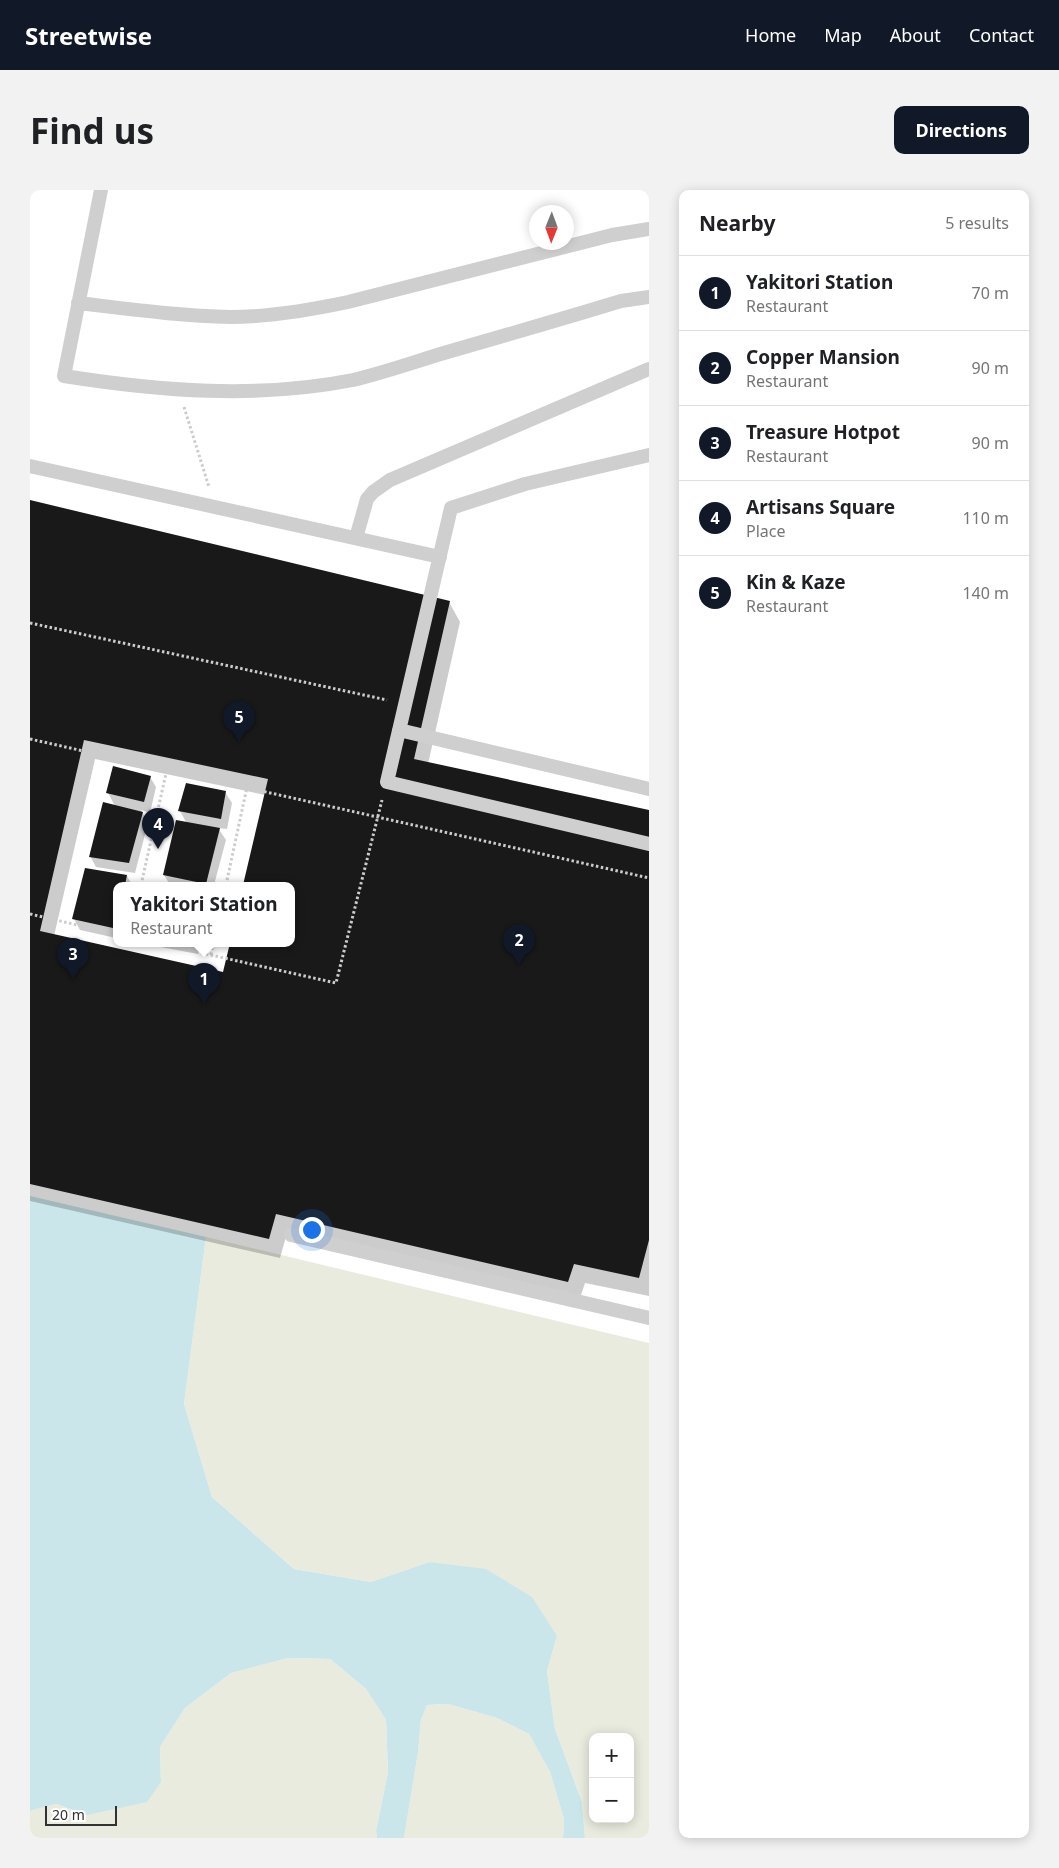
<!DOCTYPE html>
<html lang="en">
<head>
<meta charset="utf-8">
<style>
  :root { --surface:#fff; --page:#f2f2f2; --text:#202124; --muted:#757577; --line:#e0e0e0; --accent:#111827 }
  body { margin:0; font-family:"Noto Sans",sans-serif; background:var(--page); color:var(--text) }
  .controls { position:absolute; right:15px; bottom:15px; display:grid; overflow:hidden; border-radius:10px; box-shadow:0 2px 12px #0003 }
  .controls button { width:45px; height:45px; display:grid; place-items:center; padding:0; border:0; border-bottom:1px solid var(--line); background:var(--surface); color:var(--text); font:25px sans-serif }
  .compass { position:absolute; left:499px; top:15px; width:45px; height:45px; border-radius:50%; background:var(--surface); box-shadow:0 2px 12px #0003; rotate:181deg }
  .scale { position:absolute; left:15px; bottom:12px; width:72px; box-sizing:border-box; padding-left:5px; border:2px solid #323232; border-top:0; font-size:14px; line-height:18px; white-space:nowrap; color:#323232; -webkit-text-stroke:4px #fff; paint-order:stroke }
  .you { position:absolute; left:281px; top:1039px; width:18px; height:18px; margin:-12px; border:4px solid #fff; border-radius:50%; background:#1a73e8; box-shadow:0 0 0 8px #1a73e833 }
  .badge { display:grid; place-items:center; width:32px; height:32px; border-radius:50%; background:var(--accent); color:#fff; font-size:16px; font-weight:700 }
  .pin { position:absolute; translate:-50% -41px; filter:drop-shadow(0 1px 2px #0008) }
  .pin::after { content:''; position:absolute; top:26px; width:18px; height:15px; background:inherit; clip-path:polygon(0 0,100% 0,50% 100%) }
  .popup { position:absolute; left:83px; top:692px; width:182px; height:65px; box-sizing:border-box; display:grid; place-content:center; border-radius:10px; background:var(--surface); filter:drop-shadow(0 1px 4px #0005); font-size:16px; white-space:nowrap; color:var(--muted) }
  .popup b { font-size:19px; color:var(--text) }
  .popup::after { content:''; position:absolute; left:50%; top:100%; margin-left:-10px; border:10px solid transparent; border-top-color:var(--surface) }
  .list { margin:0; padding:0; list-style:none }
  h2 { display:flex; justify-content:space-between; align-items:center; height:65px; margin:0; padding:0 20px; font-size:21px }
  h2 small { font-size:16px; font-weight:400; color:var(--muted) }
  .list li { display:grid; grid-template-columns:32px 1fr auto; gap:15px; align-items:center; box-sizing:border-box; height:75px; padding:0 20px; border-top:1px solid var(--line) }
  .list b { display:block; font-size:19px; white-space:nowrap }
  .list p { margin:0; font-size:16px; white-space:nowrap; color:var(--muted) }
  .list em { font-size:16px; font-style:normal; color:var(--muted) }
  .map { position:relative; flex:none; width:619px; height:1648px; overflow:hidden; border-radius:10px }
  header { display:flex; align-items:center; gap:30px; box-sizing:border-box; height:70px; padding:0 25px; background:var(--accent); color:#fff }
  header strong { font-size:24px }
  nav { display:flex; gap:28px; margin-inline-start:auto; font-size:18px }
  .intro { display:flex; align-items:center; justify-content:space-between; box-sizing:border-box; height:120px; padding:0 30px }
  h1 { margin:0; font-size:35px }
  .button { padding:12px 22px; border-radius:10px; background:var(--accent); color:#fff; font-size:18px; font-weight:700 }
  main { display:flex; gap:30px; padding:0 30px }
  aside { flex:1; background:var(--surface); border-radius:10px; box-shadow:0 2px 12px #0003 }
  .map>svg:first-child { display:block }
  .green { fill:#e8ebde; fill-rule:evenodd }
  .water { fill:#cbe6ea }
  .shadow { fill:#0003; fill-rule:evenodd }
  .building { fill:#191919; fill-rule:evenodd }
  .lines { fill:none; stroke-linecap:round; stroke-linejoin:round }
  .path { stroke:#ccc; stroke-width:3; stroke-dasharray:2.5 2.5; stroke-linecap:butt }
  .service { stroke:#cfcfcf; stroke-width:14 }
</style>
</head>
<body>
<header>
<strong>Streetwise</strong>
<nav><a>Home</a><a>Map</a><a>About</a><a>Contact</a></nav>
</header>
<div class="intro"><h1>Find us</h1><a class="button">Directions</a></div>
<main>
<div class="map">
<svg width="619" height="1648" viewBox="0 0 619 1648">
  <rect width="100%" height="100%" fill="#fff"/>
  <path class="green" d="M176,1047L619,1153V1648H555L552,1612L525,1539L517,1481L527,1446L399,1372L341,1392L264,1379L182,1307L154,1214ZM563,1547H600V1629H563Z
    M258,1468L300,1469L336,1499L356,1530L358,1582L346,1641L347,1648H0V1621L26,1614L57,1625L131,1592L130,1557L155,1518L201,1483Z
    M418,1514L467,1528L499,1544L520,1582L534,1629L533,1648H374L388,1563L391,1530L397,1515Z"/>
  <path class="water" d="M0,1006L176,1047L154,1214L182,1307L264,1379L341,1392L399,1372L456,1379L502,1407L527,1446L517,1481L525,1539L552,1612L555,1648H533L534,1629L520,1582L499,1544L467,1528L418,1514L397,1515L391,1530L388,1563L374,1648H347L346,1641L358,1582L356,1530L336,1499L300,1469L258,1468L201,1483L155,1518L130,1557L131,1592L117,1612L57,1625L26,1614L0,1621Z"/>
  <path class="shadow" d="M0,311L419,412L430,432L398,574L619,621V1106L555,1093L549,1111L257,1043L250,1068L0,1011ZM65,569L235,605L215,695H262V753H201L194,784L24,746Z
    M120,587L126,597L120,623L111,620L118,633L105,683L66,677L60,666L85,616L78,603Z
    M195,602L202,613L197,639L188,638L196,650L184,695H140L134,685L157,634L150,621Z
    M97,686L102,695H86V748L50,740L44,729Z
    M124,753H170L168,764L125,756Z"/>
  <path class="building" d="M0,310L420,411L384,569L619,620V1050L609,1088L544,1074L538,1092L246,1024L239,1049L0,994ZM54,550L238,589L213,695H262V753H200L193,782L10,741Z
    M83,576L121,586L114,612L76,603Z
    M156,593L196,601L191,629L148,621Z
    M73,612L113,622L99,673L59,667Z
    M146,630L190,638L176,694L133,685Z
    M55,678L97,685L95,695H86V726L83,738L42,729Z"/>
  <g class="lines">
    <path class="path" d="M154,217L179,297
      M0,433L357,510
      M0,549L619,688
      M111,695L137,579
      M196,695L217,597
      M0,724L86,744
      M25,730L65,563
      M127,753L306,793L352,610
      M181,765L183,753"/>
    <path class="service" d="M71,0L34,186C129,201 227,209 323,190C353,183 384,172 414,163C473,146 532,129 591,111L619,107
      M48,113C99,119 150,126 201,127C239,127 280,120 318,112L582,45L619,39
      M619,265L495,294L421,318L357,592L619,654
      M0,276L410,367
      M326,348L337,309L343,302L360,290L619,179
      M369,540L619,599
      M261,1045L619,1128"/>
  </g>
</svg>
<div class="controls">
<button>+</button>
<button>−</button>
</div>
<svg class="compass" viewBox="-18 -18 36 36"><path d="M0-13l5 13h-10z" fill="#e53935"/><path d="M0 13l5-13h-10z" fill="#757577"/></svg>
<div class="scale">20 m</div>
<div class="you"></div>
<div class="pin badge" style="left:174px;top:814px">1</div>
<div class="popup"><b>Yakitori Station</b>Restaurant</div>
<div class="pin badge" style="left:489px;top:775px">2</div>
<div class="pin badge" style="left:43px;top:789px">3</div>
<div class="pin badge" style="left:128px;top:659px">4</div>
<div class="pin badge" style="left:209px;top:552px">5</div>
</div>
<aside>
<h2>Nearby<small>5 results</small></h2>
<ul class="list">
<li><span class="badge">1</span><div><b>Yakitori Station</b><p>Restaurant</p></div><em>70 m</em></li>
<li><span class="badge">2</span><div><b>Copper Mansion</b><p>Restaurant</p></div><em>90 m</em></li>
<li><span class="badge">3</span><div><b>Treasure Hotpot</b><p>Restaurant</p></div><em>90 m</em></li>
<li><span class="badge">4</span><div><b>Artisans Square</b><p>Place</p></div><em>110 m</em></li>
<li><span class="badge">5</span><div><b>Kin &amp; Kaze</b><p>Restaurant</p></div><em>140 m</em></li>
</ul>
</aside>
</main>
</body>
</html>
